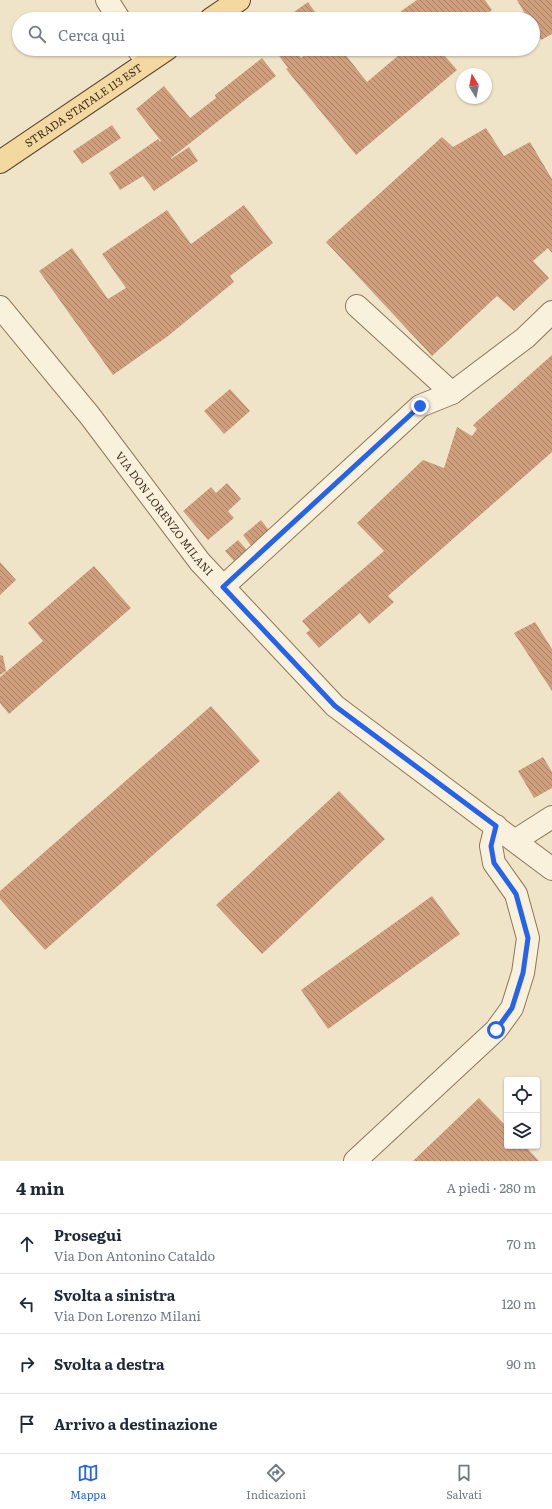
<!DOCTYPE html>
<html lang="it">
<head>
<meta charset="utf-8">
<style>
  :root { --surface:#fff; --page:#f2f2f3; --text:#1f2937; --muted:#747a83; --line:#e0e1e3; --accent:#2563eb }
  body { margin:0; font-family:Literata,serif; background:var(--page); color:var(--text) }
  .controls { position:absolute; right:12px; bottom:12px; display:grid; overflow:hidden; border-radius:4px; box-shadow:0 1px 3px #0004 }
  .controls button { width:36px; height:36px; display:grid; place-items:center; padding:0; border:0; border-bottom:1px solid var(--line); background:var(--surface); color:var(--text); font:20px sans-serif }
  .compass { position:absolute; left:456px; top:68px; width:36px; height:36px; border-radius:50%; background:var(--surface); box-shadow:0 1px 3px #0004; rotate:350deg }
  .stop { position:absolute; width:12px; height:12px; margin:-9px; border:3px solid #2563eb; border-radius:50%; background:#fff }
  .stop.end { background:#2563eb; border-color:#fff; box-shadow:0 1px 4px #0008 }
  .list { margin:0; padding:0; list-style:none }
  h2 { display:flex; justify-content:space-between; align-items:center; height:52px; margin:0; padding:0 16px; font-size:17px }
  h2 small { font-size:13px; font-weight:400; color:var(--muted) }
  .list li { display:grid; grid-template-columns:26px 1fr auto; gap:12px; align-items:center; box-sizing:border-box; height:60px; padding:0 16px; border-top:1px solid var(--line) }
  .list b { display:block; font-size:15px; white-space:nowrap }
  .list p { margin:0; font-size:13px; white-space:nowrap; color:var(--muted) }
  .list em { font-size:13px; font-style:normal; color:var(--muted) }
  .icon { flex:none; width:22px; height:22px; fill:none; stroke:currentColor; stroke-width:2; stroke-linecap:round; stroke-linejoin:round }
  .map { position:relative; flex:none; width:552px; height:1161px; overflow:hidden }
  .search { position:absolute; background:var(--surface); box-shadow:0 1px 3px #0004; left:12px; right:12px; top:12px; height:44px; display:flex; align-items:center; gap:10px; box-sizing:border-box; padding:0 14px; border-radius:22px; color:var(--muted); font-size:15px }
  .sheet { height:292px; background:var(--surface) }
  nav { display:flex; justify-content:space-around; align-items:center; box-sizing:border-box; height:56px; border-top:1px solid var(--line); background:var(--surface); font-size:11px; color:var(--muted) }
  nav a { display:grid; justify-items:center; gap:2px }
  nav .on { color:var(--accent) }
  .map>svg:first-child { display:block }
  .building { fill:url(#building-back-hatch) }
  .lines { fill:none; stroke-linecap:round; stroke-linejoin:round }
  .minor-casing { stroke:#8d765c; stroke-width:24 }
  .major-casing { stroke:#5b4430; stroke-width:24 }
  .minor { stroke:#faf1dc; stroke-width:22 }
  .major { stroke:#f3d9a0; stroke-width:22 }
  .route { stroke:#2563eb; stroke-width:5 }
  .labels { text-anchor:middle; stroke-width:3; stroke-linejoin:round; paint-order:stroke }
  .street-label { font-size:11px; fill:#3d2e20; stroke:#f7eed8 }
</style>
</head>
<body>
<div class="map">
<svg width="552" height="1161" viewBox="0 0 552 1161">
  <defs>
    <pattern id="building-back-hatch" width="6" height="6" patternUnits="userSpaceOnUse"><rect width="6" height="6" fill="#cf9f7d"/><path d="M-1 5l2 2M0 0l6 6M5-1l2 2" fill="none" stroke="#a98266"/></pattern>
  </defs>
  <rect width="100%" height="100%" fill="#f0e4c8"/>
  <path class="building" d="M417,0H485L492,10L480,19H407L401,11Z
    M517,0H552V34L541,40L533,27V19H528Z
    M308,2L320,19H284Z
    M274,49H295L301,58L313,49H341L367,82L406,49H439L457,70L356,155L286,69L288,68Z
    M262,58L276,76L171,158V159L189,147L198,161L154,191L143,176L120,190L109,173L158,139L160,142L161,141L136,109L164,86L190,118L216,98L215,95Z
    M112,125L121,138L82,164L73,151Z
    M486,128L504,156L530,142L552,179V253L548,248L533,261L549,278L514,311L497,296L432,356L326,242L442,137L453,147Z
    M244,205L273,243L230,276L234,282L168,336L113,375L39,271L72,248L108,299L126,288L102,254L167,210L191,244Z
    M552,355V452L388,596L394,602L369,624L360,613L319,648L306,633L310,630L302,621L384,551L357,523L423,460L444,468L457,427L472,436L477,429L473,425Z
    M230,389L250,411L224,434L204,411Z
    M227,483L241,499L228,511L234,518L208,540L183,511L211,487L216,493Z
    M261,520L271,533L253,548L243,535Z
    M238,540L247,550L234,561L225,551Z
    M0,562L16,580L0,595Z
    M94,566L131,608L9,714L0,703V677L43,641L28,623Z
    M535,622L552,649V691L514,633Z
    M0,655L3,656L6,671L0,675Z
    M211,706L260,761L45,950L0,899V891Z
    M543,757L552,772V788L534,798L518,771Z
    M339,791L385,839L262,954L216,905Z
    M432,896L460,934L328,1029L301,990Z
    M479,1098L507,1127V1146H525L539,1161H413Z"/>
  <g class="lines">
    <defs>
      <g id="minor">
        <path d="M107,0L119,19"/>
        <path d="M138,49L147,62"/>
        <path d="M357,306L452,393"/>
        <path id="s1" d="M0,307L90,416L200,562L335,706L552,869"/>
        <path d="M223,587L420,406L452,393L525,338L552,312"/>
        <path d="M516,840L552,817"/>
        <path d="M355,1161L496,1030L512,1008L523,973L528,938L516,894L494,863L491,846L496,826"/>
      </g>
      <g id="major">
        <path d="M211,19L239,0"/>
        <path id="s2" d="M0,162L167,49"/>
      </g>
    </defs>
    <use href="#minor" class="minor-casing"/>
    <use href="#major" class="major-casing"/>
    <use href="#minor" class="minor"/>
    <use href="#major" class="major"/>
  </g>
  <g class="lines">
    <path class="route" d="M420,406L223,587L335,706L496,826L491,846L494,863L516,894L528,938L523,973L512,1008L496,1030"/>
  </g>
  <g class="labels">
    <g class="street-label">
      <text dy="4" stroke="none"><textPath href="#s2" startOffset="101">STRADA STATALE 113 EST</textPath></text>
      <text dy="4" stroke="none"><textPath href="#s1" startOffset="264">VIA DON LORENZO MILANI</textPath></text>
    </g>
  </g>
</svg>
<div class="controls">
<button><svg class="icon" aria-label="locate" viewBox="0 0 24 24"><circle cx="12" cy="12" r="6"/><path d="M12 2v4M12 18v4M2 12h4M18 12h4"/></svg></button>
<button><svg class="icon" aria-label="layers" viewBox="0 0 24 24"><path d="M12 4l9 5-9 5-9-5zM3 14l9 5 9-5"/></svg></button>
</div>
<svg class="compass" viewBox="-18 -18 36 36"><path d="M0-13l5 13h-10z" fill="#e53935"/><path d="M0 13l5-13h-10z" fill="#747a83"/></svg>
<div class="stop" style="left:496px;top:1030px"></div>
<div class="stop end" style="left:420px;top:406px"></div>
<div class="search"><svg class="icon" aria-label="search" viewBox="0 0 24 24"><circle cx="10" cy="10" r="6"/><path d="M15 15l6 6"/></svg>Cerca qui</div>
</div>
<section class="sheet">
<h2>4 min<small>A piedi · 280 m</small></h2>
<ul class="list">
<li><svg class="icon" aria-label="ahead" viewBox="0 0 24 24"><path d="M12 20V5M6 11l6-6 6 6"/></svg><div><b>Prosegui</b><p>Via Don Antonino Cataldo</p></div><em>70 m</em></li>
<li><svg class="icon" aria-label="left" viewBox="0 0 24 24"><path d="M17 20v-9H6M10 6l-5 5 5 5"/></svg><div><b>Svolta a sinistra</b><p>Via Don Lorenzo Milani</p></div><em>120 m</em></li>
<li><svg class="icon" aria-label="right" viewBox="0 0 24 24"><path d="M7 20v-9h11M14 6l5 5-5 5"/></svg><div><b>Svolta a destra</b></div><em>90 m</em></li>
<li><svg class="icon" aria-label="arrive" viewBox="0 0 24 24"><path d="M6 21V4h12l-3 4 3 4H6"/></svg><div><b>Arrivo a destinazione</b></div></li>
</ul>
</section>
<nav>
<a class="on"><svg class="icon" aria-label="map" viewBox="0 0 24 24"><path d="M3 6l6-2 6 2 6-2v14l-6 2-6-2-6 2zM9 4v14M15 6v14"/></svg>Mappa</a>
<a><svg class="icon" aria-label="directions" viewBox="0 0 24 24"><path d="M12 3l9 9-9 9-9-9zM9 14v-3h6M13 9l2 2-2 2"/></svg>Indicazioni</a>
<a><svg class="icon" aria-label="saved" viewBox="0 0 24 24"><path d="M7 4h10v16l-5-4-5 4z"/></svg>Salvati</a>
</nav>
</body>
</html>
